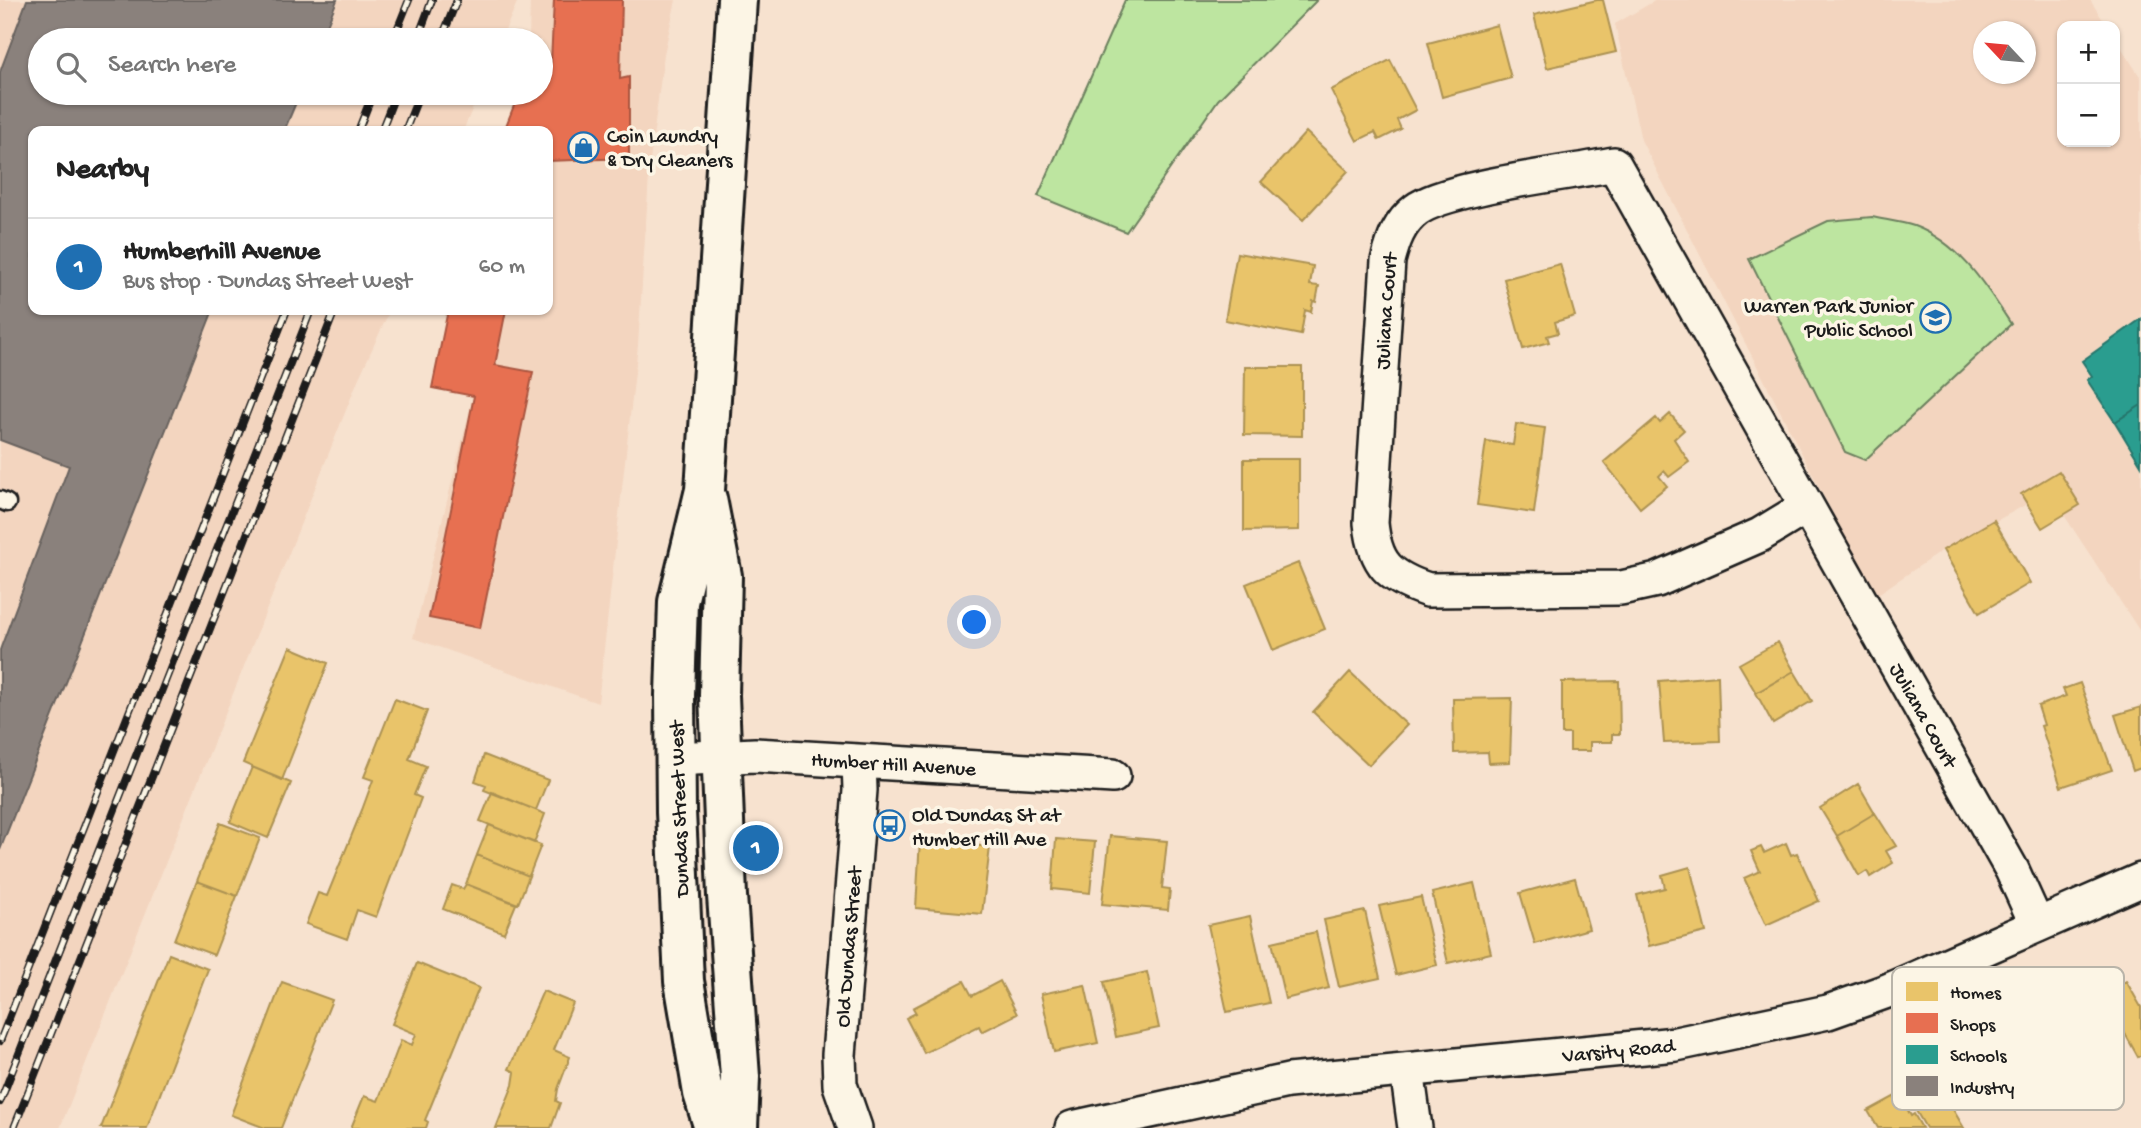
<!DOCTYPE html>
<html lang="en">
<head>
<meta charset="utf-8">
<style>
  :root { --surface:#fff; --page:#f6f6f6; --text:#222; --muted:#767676; --line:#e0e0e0; --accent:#1f6fb2 }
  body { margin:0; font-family:"Gochi Hand",sans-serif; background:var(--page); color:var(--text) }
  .controls { position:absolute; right:21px; top:21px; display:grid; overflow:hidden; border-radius:14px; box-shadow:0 2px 5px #0004 }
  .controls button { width:63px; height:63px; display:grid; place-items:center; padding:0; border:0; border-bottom:2px solid var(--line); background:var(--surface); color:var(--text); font:35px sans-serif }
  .compass { position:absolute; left:1973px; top:21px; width:63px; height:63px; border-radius:50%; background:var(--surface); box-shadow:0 2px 5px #0004; rotate:296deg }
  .you { position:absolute; left:975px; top:623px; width:24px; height:24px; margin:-18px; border:5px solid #fff; border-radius:50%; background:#1a73e8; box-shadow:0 0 0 10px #1a73e833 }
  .badge { display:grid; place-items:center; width:46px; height:46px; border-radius:50%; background:var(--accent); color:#fff; font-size:23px; font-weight:700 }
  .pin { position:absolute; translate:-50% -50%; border:4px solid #fff; box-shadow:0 2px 7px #0006 }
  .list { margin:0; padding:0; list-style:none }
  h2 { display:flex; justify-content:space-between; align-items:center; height:91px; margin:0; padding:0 28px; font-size:30px }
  h2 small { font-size:23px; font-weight:400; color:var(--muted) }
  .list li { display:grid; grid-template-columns:46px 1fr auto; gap:21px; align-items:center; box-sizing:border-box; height:98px; padding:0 28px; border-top:2px solid var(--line) }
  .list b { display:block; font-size:26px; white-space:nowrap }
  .list p { margin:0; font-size:23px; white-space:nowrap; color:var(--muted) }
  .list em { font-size:23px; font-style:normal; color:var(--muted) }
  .icon { flex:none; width:38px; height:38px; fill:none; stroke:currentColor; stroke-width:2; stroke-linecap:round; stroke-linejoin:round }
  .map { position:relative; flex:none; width:2141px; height:1128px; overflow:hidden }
  .search { position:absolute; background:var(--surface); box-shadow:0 2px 5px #0004; left:28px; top:28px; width:525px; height:77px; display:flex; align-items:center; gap:18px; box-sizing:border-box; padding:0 24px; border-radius:38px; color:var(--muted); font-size:26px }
  .panel { position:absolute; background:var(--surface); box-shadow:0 2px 5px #0004; left:28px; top:126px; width:525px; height:189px; border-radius:14px }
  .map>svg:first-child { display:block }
  .built { fill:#f3d5bf; fill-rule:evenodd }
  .green { fill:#bde5a0; stroke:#6c805e; stroke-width:2 }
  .homes { fill:#e9c46a; stroke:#ac9253; stroke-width:2 }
  .shops { fill:#e76f51; stroke:#aa5641; stroke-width:2 }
  .schools { fill:#2a9d8f; stroke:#26766c; stroke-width:2 }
  .industry { fill:#8a817c; stroke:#69635f; stroke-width:2 }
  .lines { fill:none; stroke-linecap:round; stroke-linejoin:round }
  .service-casing { stroke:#1c1c1c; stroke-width:21 }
  .minor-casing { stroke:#1c1c1c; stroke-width:38 }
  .secondary-casing { stroke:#1c1c1c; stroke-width:44 }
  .service { stroke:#fcf5e5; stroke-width:16 }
  .minor { stroke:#fcf5e5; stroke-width:33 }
  .secondary { stroke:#fcf5e5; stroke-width:38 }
  .rail-casing { stroke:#1c1c1c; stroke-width:8 }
  .rail { stroke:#fcf5e5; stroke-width:5; stroke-dasharray:16; stroke-linecap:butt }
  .labels { text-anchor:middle; stroke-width:7; stroke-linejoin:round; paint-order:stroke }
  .poi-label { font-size:21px; fill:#1c1c1c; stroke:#fcf5e5; text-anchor:start }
  .street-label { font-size:21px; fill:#1c1c1c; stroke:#fcf5e5 }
  .key { fill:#fcf5e5; stroke:#b9b4a9; stroke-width:2 }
  .key-label { font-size:19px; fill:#1c1c1c }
</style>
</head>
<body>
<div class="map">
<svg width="2141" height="1128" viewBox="0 0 2141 1128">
  <rect width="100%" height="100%" fill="#f7e2cf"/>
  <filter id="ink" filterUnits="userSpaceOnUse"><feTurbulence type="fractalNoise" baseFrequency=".0143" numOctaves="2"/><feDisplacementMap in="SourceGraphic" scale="14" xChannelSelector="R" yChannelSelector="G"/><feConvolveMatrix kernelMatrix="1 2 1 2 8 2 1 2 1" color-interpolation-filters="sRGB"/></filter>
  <g filter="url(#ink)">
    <path class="built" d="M0,0H518L501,40H40V93H479L463,131H33V310H390L358,380L60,1128H0Z
      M530,0H676L664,54L650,161L638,345L598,703L413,638L473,397L432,388L448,310H548V131H504L519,93H541V40H529Z
      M1656,0H2090L2107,26H2062V142H2115V38L2141,78V633L2049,492L1943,550L1875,596L1641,140L1615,24ZM1983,32H2025V74H1983Z"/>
    <path class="green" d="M1125,0H1317L1218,100L1126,232L1038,196Z
      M1872,217C1886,220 1901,222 1914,226C1960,243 1986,286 2011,324L1865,460L1845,452L1749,259L1828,221Z"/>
    <path class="homes" d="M1597,0H1603L1616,52L1547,68L1534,15Z
      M1497,25L1511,78L1442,97L1428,43Z
      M1390,60L1416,110L1397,120L1401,129L1379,140L1375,132L1357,141L1331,90Z
      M1306,132L1348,171L1303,220L1261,182Z
      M1237,253L1313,266L1310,285L1319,286L1316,302L1313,301L1311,312L1305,310L1301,335L1225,320Z
      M1560,264L1575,316L1555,322L1558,333L1547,336L1549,342L1523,349L1504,279Z
      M1245,367H1302V436L1244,435Z
      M1670,414L1684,430L1674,439L1689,462L1669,477L1664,471L1659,476L1667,486L1640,508L1604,462L1656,418L1660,423Z
      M1516,424L1545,428L1534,513L1477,505L1486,441L1513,445Z
      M1244,459H1299V530L1244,531Z
      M2059,471L2080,505L2042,528L2021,494Z
      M1994,520L2030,583L1979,613L1943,550Z
      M1298,563L1325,629L1273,650L1246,584Z
      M1778,642L1794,671L1756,693L1739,664Z
      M290,647L328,663L282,780L243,763Z
      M1794,671L1812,701L1773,724L1756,693Z
      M1350,672L1407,725L1369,765L1313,712Z
      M1718,676L1720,741L1664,743L1659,681Z
      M1619,681L1620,734H1612V742H1590V751H1570V734H1562V682Z
      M2080,683L2112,770L2061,787L2041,726L2044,725L2038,706L2066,696L2063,689Z
      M1512,698L1510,762L1489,763L1488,752L1454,753L1453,699Z
      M395,699L427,711L409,759L426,766L414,795L421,798L376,917L357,910L347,939L306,924L318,893L327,896L362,810L373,780L364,777Z
      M2141,707V768L2133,771L2115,715Z
      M484,755L548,780L536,810L484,790L486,785L475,781Z
      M252,767L291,783L268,838L230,822Z
      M1858,784L1875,813L1837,836L1820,808Z
      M492,792L545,814L534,843L480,821Z
      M1875,813L1896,846L1886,851L1893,863L1870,877L1867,871L1859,876L1837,836Z
      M220,823L260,838L237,896L197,881Z
      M489,825L541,845L529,876L477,855Z
      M1110,836L1167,841L1162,888L1170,889L1168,910L1102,904Z
      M940,838L972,841V845L990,847L982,914L916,908L920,839L939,841Z
      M1056,839L1095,842L1090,893L1052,889Z
      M1786,843L1791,855L1797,853L1819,901L1766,925L1744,878L1760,871L1751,851L1761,847L1764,853Z
      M477,855L529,876L518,904L466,884Z
      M1690,867L1706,932L1649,946L1637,895L1665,888L1662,875Z
      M1575,878L1589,929L1535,944L1520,893Z
      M197,881L237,896L214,955L174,940Z
      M1474,883L1491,953L1448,963L1432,893Z
      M466,884L516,904L504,933L443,909L452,885L463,889Z
      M1421,897L1437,965L1396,975L1379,906Z
      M1365,911L1380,978L1339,987L1324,920Z
      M1250,916L1269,1003L1227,1012L1208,925Z
      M1316,932L1329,988L1285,999L1272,942Z
      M169,954L208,969L147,1128H101Z
      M417,963L479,988L425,1120L428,1122L426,1128H351L364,1096L378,1101L401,1040L412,1045L416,1034L392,1024Z
      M1147,972L1159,1028L1116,1037L1104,982Z
      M964,981L972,996L1000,981L1017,1014L982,1032L979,1026L924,1053L906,1018L916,1013L913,1008Z
      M2126,981L2141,1007V1055L2138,1057L2103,994Z
      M282,982L332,1000L281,1128H265L231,1115Z
      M1085,985L1098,1043L1054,1052L1041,994Z
      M543,991L573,1003L554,1050L570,1057L558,1089L556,1101L560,1103L551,1128H496L513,1085L515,1072L509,1069Z
      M1931,1072L1964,1128H1926L1908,1097L1917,1092L1912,1082Z
      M1899,1094L1911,1116L1914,1114L1922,1128H1878L1868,1111Z"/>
    <path class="shops" d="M554,0H622L620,79L629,77V158L548,161V131H504L519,93H541V63L551,62Z
      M448,310H506L495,365L533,372L480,628L429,618L474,396L432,388Z"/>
    <path class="schools" d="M2141,319V405L2115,422L2087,380L2092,376L2082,361Z
      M2141,405V465L2115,422Z"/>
    <path class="industry" d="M27,0H337L321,40H40V93H300L284,131H33V310H213L0,850V650L69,466L0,440V72Z"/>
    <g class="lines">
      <defs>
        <path id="service" d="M0,500L7,503"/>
        <g id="minor">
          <path id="s1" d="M1806,507L1760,535L1657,580L1621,588L1428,590C1389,577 1375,564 1371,523L1388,261C1393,241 1399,223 1416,210C1446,187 1571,173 1614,164L2012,870L2037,925"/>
          <path id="s2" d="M675,759L755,755L1113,776"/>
          <path d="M1407,1070L1415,1128"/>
          <path id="s3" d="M855,1128L840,1085L839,1055L860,790L859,762"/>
          <path id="s4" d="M1072,1128L1288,1081L1676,1044L1828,1012L1887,991L2141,880"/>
        </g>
        <path id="secondary" d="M707,499L722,576L719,695L727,896L740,1077L738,1128
          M714,1128L703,1093L684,981L676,812L675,695L678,602L705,490L737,0"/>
      </defs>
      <use href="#service" class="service-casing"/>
      <use href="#minor" class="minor-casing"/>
      <use href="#secondary" class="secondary-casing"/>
      <use href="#service" class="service"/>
      <use href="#minor" class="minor"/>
      <use href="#secondary" class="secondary"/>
      <defs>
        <path id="rail" d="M393,40L409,0
          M417,40L432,0
          M441,40L457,0
          M358,131L373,93
          M381,131L396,93
          M405,131L420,93
          M0,1041L287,310
          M0,1102L311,310
          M14,1128L335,310"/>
      </defs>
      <use href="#rail" class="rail-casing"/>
      <use href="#rail" class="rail"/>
    </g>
  </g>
  <defs>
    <symbol id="shop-ring" viewBox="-11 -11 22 22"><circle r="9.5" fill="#fcf5e5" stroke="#1f6fb2" stroke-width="1.5"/><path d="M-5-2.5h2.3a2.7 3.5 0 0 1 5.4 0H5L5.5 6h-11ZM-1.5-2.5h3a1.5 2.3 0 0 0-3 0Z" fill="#1f6fb2"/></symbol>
    <symbol id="school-ring" viewBox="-11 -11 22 22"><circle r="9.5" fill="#fcf5e5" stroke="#1f6fb2" stroke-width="1.5"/><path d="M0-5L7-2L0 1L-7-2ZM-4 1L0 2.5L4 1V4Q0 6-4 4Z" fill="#1f6fb2"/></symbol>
    <symbol id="bus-ring" viewBox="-11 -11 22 22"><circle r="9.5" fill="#fcf5e5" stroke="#1f6fb2" stroke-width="1.5"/><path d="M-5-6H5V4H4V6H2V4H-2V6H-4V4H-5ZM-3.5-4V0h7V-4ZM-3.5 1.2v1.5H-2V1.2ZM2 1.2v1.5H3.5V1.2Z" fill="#1f6fb2"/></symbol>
  </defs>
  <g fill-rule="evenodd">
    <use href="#shop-ring" x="566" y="130" width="35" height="35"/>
    <use href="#school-ring" x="1918" y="300" width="35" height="35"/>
    <use href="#bus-ring" x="872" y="808" width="35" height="35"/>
  </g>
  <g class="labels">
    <g class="poi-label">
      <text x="607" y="142">Coin Laundry<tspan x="607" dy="24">&amp; Dry Cleaners</tspan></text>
      <text x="1913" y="312" text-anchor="end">Warren Park Junior<tspan x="1913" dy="24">Public School</tspan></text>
      <text x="912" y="821">Old Dundas St at<tspan x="912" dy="24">Humber Hill Ave</tspan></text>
    </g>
    <g class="street-label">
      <text dy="7" stroke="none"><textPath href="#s1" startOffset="704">Juliana Court</textPath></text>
      <text dy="7" stroke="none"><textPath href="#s1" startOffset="1650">Juliana Court</textPath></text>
      <text dy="7" stroke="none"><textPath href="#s2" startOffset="219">Humber Hill Avenue</textPath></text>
      <text transform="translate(678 809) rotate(-92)" y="7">Dundas Street West</text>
      <text dy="7" stroke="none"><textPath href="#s3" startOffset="184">Old Dundas Street</textPath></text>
      <text dy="7" stroke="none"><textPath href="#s4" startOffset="553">Varsity Road</textPath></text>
    </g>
  </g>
  <rect x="1892" y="967" width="232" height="143" rx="10" class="key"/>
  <rect x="1906" y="982" width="32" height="19" fill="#e9c46a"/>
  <rect x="1906" y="1013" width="32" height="20" fill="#e76f51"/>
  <rect x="1906" y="1045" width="32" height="19" fill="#2a9d8f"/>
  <rect x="1906" y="1076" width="32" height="20" fill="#8a817c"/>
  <g class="key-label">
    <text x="1950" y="998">Homes</text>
    <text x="1950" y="1030">Shops</text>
    <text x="1950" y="1061">Schools</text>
    <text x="1950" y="1093">Industry</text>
  </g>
</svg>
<div class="controls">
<button>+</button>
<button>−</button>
</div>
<svg class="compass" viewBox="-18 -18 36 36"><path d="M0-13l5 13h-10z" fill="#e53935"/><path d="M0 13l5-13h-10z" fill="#767676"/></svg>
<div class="you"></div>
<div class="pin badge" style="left:756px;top:848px">1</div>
<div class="search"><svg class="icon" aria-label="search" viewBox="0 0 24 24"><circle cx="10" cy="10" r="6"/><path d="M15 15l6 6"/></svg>Search here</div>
<section class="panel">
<h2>Nearby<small></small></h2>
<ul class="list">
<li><span class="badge">1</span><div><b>Humberhill Avenue</b><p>Bus stop · Dundas Street West</p></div><em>60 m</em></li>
</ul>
</section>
</div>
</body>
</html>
